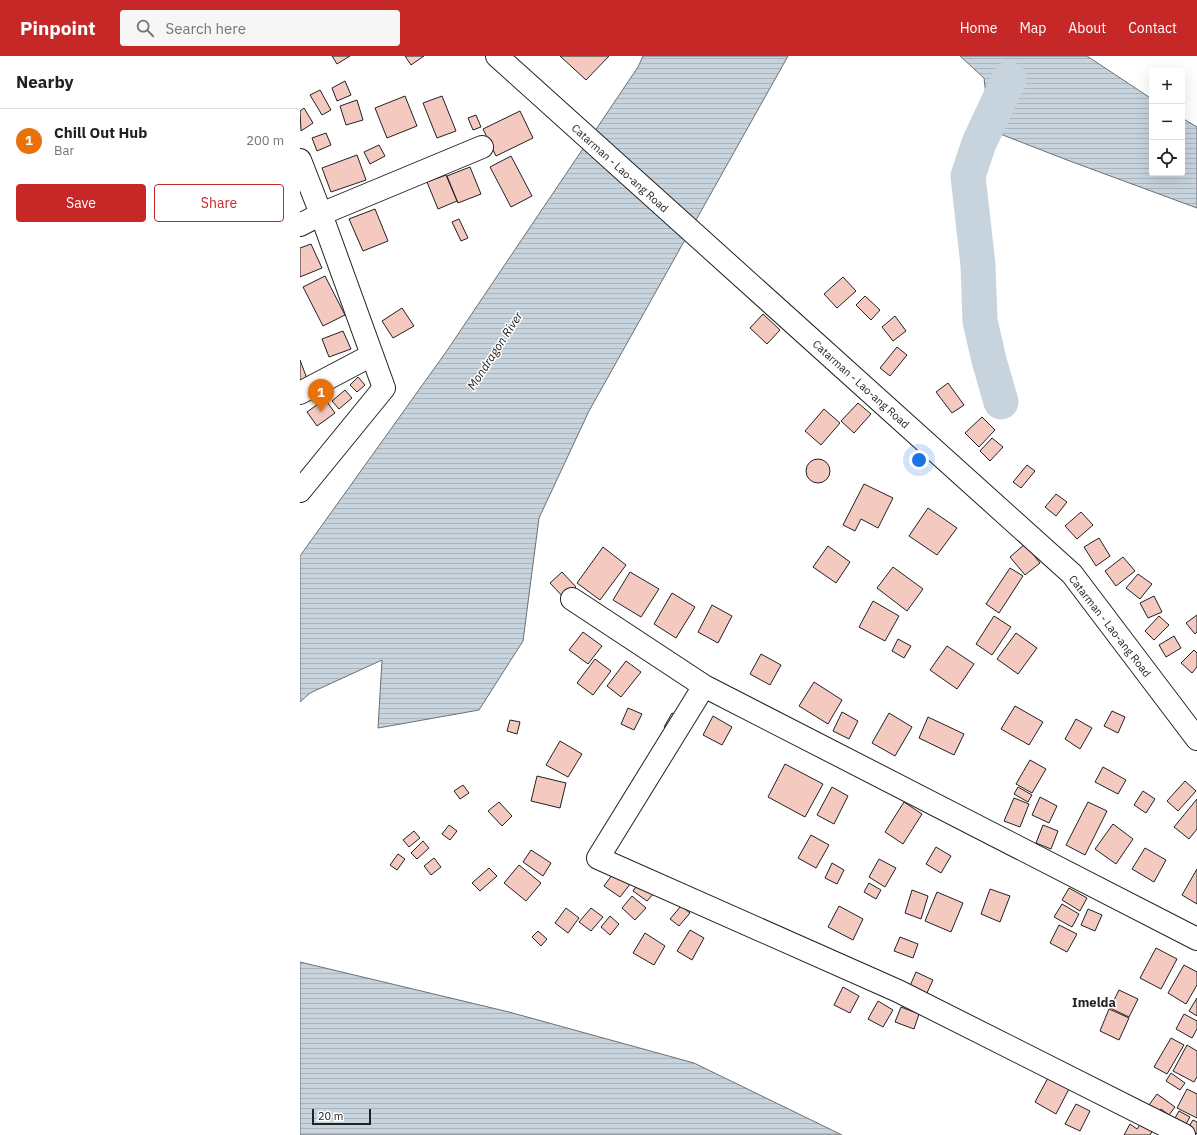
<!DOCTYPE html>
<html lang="en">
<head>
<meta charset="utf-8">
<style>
  :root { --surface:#fff; --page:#f6f6f6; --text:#202124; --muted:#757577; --line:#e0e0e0; --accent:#c62828 }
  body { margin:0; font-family:"IBM Plex Sans",sans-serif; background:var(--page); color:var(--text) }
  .controls { position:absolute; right:12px; top:12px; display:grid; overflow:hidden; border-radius:4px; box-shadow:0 4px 16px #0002 }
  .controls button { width:36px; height:36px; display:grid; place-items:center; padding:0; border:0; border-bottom:1px solid var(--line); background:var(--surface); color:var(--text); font:20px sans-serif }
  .scale { position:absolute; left:12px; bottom:10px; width:59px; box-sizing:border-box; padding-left:4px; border:2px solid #222; border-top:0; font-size:11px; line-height:14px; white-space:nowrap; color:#222; -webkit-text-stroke:3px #fff; paint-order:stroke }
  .you { position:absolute; left:619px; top:404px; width:14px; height:14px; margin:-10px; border:3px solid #fff; border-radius:50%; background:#1a73e8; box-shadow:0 0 0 6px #1a73e833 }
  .badge { display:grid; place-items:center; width:26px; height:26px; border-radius:50%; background:var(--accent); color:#fff; font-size:13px; font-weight:700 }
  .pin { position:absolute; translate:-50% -33px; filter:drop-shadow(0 1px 2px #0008) }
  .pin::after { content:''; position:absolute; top:21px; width:14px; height:12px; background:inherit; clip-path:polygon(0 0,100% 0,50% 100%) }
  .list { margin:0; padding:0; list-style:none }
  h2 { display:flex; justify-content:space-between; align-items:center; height:52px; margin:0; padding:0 16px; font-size:17px }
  h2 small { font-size:13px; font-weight:400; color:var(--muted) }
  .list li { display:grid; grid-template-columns:26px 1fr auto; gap:12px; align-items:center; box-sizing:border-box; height:64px; padding:0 16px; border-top:1px solid var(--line) }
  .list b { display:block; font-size:15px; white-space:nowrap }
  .list p { margin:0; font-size:13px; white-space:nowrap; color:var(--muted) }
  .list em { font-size:13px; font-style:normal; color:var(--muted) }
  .actions { display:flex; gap:8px; padding:12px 16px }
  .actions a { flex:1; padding:9px 0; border:1px solid var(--accent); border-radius:4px; text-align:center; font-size:14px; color:var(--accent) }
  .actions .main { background:var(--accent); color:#fff }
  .icon { flex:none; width:22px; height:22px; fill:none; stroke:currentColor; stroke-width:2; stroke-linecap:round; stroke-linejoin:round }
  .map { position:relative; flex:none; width:897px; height:1079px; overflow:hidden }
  header { display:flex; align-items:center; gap:24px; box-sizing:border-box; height:56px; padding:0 20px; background:var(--accent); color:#fff }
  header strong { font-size:19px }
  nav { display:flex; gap:22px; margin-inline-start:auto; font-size:14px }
  .search { width:280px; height:36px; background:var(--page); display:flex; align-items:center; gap:10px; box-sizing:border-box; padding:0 14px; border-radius:4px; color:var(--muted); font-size:15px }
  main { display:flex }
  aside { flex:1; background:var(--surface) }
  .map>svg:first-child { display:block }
  .water { fill:url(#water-rules); stroke:#6f6f6f }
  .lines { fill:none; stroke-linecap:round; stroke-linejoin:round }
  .river { stroke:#c7d3dd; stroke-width:35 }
  .building { fill:#f3c9c0; stroke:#222 }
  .minor-casing { stroke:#222; stroke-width:24 }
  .major-casing { stroke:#222; stroke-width:24 }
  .minor { stroke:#fff; stroke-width:22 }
  .major { stroke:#fff; stroke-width:22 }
  .labels { text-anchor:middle; stroke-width:3; stroke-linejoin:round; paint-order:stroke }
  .street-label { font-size:11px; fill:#222; stroke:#fff }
  .water-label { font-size:12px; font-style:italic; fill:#222; stroke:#fff }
  .quarter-label { font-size:13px; font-weight:bold; fill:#222; stroke:#fff }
</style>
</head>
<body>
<header>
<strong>Pinpoint</strong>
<div class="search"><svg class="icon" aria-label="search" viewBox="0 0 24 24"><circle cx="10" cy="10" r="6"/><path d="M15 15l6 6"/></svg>Search here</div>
<nav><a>Home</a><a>Map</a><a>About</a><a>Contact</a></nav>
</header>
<main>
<aside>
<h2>Nearby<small></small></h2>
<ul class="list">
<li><span class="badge" style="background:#e8710a">1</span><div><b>Chill Out Hub</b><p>Bar</p></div><em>200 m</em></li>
</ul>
<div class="actions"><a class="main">Save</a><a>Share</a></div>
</aside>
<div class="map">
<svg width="897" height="1079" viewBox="0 0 897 1079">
  <defs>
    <pattern id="water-rules" width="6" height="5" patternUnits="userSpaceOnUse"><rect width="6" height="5" fill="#c7d3dd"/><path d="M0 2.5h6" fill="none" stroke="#abb5bd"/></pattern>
  </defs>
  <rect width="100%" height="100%" fill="#fff"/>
  <path class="water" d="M343,0H488L289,355L239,462L223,585L179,654L78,672L82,604L10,637L0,646V500L146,296L338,11Z
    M660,0H787L852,43V117H882V62L897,71V152L767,104L690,74L684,22Z
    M0,906L209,956L394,1007L542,1079H0Z"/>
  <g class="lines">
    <path class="river" d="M701,346L689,304L680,265L678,209L668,120L679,87L709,23"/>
  </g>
  <path class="building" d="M32,0H50L37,8Z
    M105,0H124L111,9Z
    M260,0H309L286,24Z
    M45,25L51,39L37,45L32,32Z
    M20,34L31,54L22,59L10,39Z
    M105,40L117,70L87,82L75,52Z
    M142,40L156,75L137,82L123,47Z
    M57,44L63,64L46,69L40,50Z
    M4,52L13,67L1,75L0,55Z
    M220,55L233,82L196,100L183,73Z
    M176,59L181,71L173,74L168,62Z
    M26,77L31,89L17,95L12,82Z
    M79,89L85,100L70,108L64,96Z
    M57,99L66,124L31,136L22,112Z
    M211,100L232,140L211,151L190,111Z
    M170,111L181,138L158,147L147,120Z
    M146,119L157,145L138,153L127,126Z
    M75,153L88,185L63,195L49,163Z
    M159,163L168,182L161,185L152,166Z
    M11,188L22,212L0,221V192Z
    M25,220L45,259L23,270L3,231Z
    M543,221L556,235L537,252L524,238Z
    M565,240L580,254L571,264L556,249Z
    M102,252L114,270L93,282L82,265Z
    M463,258L480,274L467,288L450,272Z
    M595,260L606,275L593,285L582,271Z
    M43,275L51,293L29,301L22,283Z
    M597,291L607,299L590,320L580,312Z
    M0,304L9,328L0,331Z
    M58,321L65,329L57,336L50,329Z
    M648,327L664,349L652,357L636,336Z
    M45,334L52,342L39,353L32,345Z
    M25,343L35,357L17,370L7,356Z
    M558,347L571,358L554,377L541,365Z
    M524,353L540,367L521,389L505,375Z
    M682,361L695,374L679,391L665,377Z
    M692,382L703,391L690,405L680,395Z
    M506 415a12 12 0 1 1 24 0a12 12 0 1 1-24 0Z
    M727,409L735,415L721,432L713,426Z
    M564,428L593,442L578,472L561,463L555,475L543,469Z
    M756,438L767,446L756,460L745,451Z
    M628,452L657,472L637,499L609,480Z
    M781,456L793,469L777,483L765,470Z
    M799,482L810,500L796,510L784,491Z
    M725,488L740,507L725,519L710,501Z
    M528,490L550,506L536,527L513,511Z
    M303,491L326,509L300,544L277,527Z
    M823,501L835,515L816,530L805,515Z
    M593,511L623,533L607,555L577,532Z
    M710,512L723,520L699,557L686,548Z
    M262,516L276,531L264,542L250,527Z
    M330,516L359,533L341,561L313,544Z
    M838,518L852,528L840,543L826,532Z
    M372,537L395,551L376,582L354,568Z
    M854,540L862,556L848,562L840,547Z
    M573,545L599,560L585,585L559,571Z
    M412,549L432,560L418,587L398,576Z
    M897,559V576L895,578L886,567Z
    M694,560L711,571L692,599L676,588Z
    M859,560L869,569L854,584L845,575Z
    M283,576L302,590L288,608L269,594Z
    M716,577L737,592L718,618L697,603Z
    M874,580L881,592L866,601L859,589Z
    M598,583L611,590L604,602L592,595Z
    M647,590L674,608L657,633L630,614Z
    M894,594L897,597V611L892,617L881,607Z
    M461,598L481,609L470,629L450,618Z
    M295,603L311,615L293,639L277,627Z
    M326,605L341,616L321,641L307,630Z
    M514,626L542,644L528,668L499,650Z
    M715,650L743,666L729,689L701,673Z
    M328,652L342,658L334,674L321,668Z
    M812,655L825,661L818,677L804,670Z
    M542,656L558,665L549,683L533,675Z
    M372,657L381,662L373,676L364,671Z
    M589,657L612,671L595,700L572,687Z
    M413,660L432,671L422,689L403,679Z
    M628,661L664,678L654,699L619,682Z
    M776,663L792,672L780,693L765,683Z
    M210,664L220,666L217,678L207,675Z
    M260,685L282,698L268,721L246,709Z
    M730,704L746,713L732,737L716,728Z
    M485,708L523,728L505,761L468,741Z
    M803,711L826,724L818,738L795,726Z
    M237,720L266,727L260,752L231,745Z
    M885,725L896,735L878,755L867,745Z
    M163,729L169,737L160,743L154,735Z
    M532,731L548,740L534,768L517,759Z
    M718,731L732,739L728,746L714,738Z
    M843,735L855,743L846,757L834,749Z
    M740,741L757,750L749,767L732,759Z
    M714,742L729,748L720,771L704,765Z
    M897,743V773L889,783L874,771Z
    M199,746L212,760L202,770L188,755Z
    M604,746L622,758L603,788L585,776Z
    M788,746L807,755L785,799L766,789Z
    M813,768L833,783L816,808L795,793Z
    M149,769L157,775L150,784L142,778Z
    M743,769L758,775L751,793L736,787Z
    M114,775L120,782L109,791L103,784Z
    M511,779L529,789L516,812L498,802Z
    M123,785L129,792L117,803L111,797Z
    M636,791L651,800L641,817L626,808Z
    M845,792L866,804L854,826L832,813Z
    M231,794L251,807L243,820L223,806Z
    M98,798L105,803L97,814L90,809Z
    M134,802L141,811L131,819L124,810Z
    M579,803L596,812L585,831L569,821Z
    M532,807L544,814L537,828L525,822Z
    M219,809L241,827L226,845L204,827Z
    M189,812L197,820L180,835L172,827Z
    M897,813V848L882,839Z
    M315,815L331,827L320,841L304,830Z
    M341,824L356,835L347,845L333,835Z
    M569,827L581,834L576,843L564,836Z
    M769,832L787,842L780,855L762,844Z
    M690,833L710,840L700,866L681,858Z
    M612,834L628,840L621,863L605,857Z
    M637,836L663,847L651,876L625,865Z
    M332,840L346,852L335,864L322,852Z
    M762,848L779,858L772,871L754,861Z
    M381,850L390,857L379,870L370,863Z
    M539,850L563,863L553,884L528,871Z
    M266,852L279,862L268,877L255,867Z
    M291,852L303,861L291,875L279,866Z
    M788,853L802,859L795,875L781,869Z
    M310,860L319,868L310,879L301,871Z
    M759,869L777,878L767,896L750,887Z
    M390,874L404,882L392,904L377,895Z
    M238,875L247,883L241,890L232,881Z
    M345,877L365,890L354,909L333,897Z
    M600,881L618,888L613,902L594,895Z
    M856,892L877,903L861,933L840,922Z
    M884,909L897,916V929L886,948L868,937Z
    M616,916L633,924L626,939L609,932Z
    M543,931L559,940L550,957L534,949Z
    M819,934L838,943L829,961L810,952Z
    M897,942V960L889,955Z
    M578,945L593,954L583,971L568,963Z
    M601,951L619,958L614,973L595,966Z
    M809,953L829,962L819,984L800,975Z
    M884,958L897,965V973L892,982L876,973Z
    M871,982L884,989L867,1018L854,1011Z
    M887,989L897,995V1021L894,1026L873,1015Z
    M871,1017L885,1027L880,1034L866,1025Z
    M749,1020L770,1031L756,1058L735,1046Z
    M887,1033L897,1038V1062L877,1052Z
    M857,1038L875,1051L869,1059L861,1053L859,1056L849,1049Z
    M776,1048L790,1055L780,1075L765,1068Z
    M879,1055L890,1061L886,1068L875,1062Z
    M893,1064L897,1066V1078L888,1072Z
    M841,1067L853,1074L850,1079H824L830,1068L837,1073Z"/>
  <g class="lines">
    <defs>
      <path id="minor" d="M0,104L21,158L84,332L0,435
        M0,169L21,158L182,91
        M0,337L72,299
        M272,543L404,630L897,883
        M404,630L298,802L598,935L884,1079"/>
      <path id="major" d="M197,0L772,518L897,683"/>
    </defs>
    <use href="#minor" class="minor-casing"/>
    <use href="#major" class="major-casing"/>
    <use href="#minor" class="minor"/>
    <use href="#major" class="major"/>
  </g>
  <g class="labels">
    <g class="street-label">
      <text transform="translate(320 112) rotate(42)" y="4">Catarman - Lao-ang Road</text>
      <text transform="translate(561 328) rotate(42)" y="4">Catarman - Lao-ang Road</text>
      <text transform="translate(810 570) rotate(52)" y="4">Catarman - Lao-ang Road</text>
    </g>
    <g class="water-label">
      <text transform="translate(195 295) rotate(-57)" y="4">Mondragon River</text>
    </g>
    <g class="quarter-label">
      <text x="794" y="951">Imelda</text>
    </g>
  </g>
</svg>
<div class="controls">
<button>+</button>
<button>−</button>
<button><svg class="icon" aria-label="locate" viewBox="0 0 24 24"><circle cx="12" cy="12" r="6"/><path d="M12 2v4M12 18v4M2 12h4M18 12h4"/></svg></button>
</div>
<div class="scale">20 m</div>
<div class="you"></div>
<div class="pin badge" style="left:21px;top:356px;background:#e8710a">1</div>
</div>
</main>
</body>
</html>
